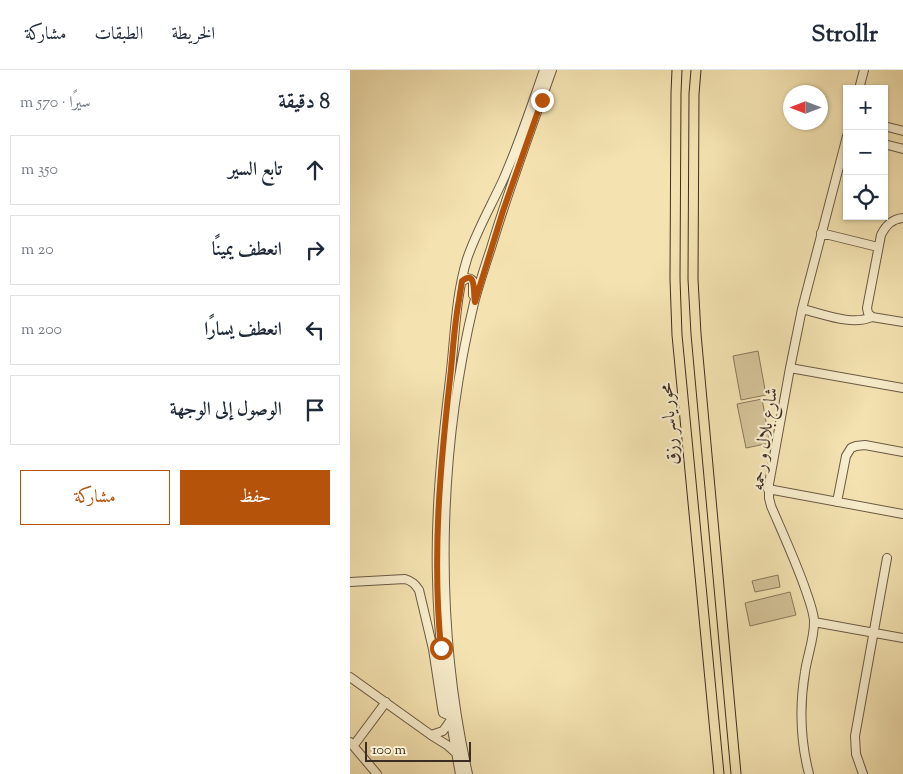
<!DOCTYPE html>
<html lang="ar">
<head>
<meta charset="utf-8">
<style>
  :root { --surface:#fff; --page:#f6f6f7; --text:#1f2937; --muted:#747a83; --line:#e0e1e3; --accent:#b45309 }
  body { margin:0; font-family:"Sorts Mill Goudy",Amiri,serif; background:var(--page); color:var(--text); direction:rtl }
  .controls { position:absolute; right:15px; top:15px; display:grid; overflow:hidden; border-radius:0px; box-shadow:0 1px 4px #0004 }
  .controls button { width:45px; height:45px; display:grid; place-items:center; padding:0; border:0; border-bottom:1px solid var(--line); background:var(--surface); color:var(--text); font:25px sans-serif }
  .compass { position:absolute; left:433px; top:15px; width:45px; height:45px; border-radius:50%; background:var(--surface); box-shadow:0 1px 4px #0004; rotate:270deg }
  .scale { position:absolute; left:15px; bottom:12px; width:106px; box-sizing:border-box; padding-left:5px; border:2px solid #3d2c23; border-top:0; font-size:14px; line-height:18px; white-space:nowrap; color:#3d2c23; -webkit-text-stroke:4px #f8edcc; paint-order:stroke }
  .stop { position:absolute; width:15px; height:15px; margin:-11px; border:4px solid #b45309; border-radius:50%; background:#fff }
  .stop.end { background:#b45309; border-color:#fff; box-shadow:0 1px 5px #0008 }
  .list { margin:0; padding:0; list-style:none }
  h2 { display:flex; justify-content:space-between; align-items:center; height:65px; margin:0; padding:0 20px; font-size:21px }
  h2 small { font-size:16px; font-weight:400; color:var(--muted) }
  .list li { display:grid; grid-template-columns:32px 1fr auto; gap:15px; align-items:center; box-sizing:border-box; height:70px; margin:0 10px 10px; padding:0 10px; border:1px solid var(--line); border-radius:0px }
  .list b { display:block; font-size:19px; white-space:nowrap }
  .list em { font-size:16px; font-style:normal; color:var(--muted) }
  .actions { display:flex; gap:10px; padding:15px 20px }
  .actions a { flex:1; padding:11px 0; border:1px solid var(--accent); border-radius:0px; text-align:center; font-size:18px; color:var(--accent) }
  .actions .main { background:var(--accent); color:#fff }
  .icon { flex:none; width:28px; height:28px; fill:none; stroke:currentColor; stroke-width:2; stroke-linecap:round; stroke-linejoin:round }
  .map { position:relative; flex:none; width:553px; height:704px; overflow:hidden; direction:ltr }
  header { display:flex; align-items:center; gap:30px; box-sizing:border-box; height:70px; padding:0 25px; background:var(--surface); border-bottom:1px solid var(--line) }
  header strong { font-size:24px }
  nav { display:flex; gap:28px; margin-inline-start:auto; font-size:18px }
  main { display:flex }
  aside { flex:1; background:var(--surface) }
  .map>svg:first-child { display:block }
  .green { fill:#d5c499; stroke:#89785e }
  .lines { fill:none; stroke-linecap:round; stroke-linejoin:round }
  .minor-casing { stroke:#6b5a46; stroke-width:10 }
  .major-casing { stroke:#3d2c23; stroke-width:11 }
  .minor { stroke:#f8edcc; stroke-width:8 }
  .major { stroke:#f4e3b1; stroke-width:9 }
  .route { stroke:#b45309; stroke-width:6 }
  .labels { text-anchor:middle; stroke-width:4.5; stroke-linejoin:round; paint-order:stroke }
  .street-label { font-size:18px; fill:#3d2c23; stroke:#f8edcc }
</style>
</head>
<body>
<header>
<strong>Strollr</strong>
<nav><a>الخريطة</a><a>الطبقات</a><a>مشاركة</a></nav>
</header>
<main>
<div class="map">
<svg width="553" height="704" viewBox="0 0 553 704">
  <rect width="100%" height="100%" fill="#f4e3b1"/>
  <filter id="stains"><feTurbulence type="fractalNoise" baseFrequency=".004" numOctaves="4"/><feColorMatrix values="0 0 0 0 .2 0 0 0 0 .09 0 0 0 0 .02 0 0 0 .5 -.17"/></filter>
  <radialGradient id="worn" r=".72"><stop offset=".6" stop-color="#630" stop-opacity="0"/><stop offset="1" stop-color="#630" stop-opacity=".3"/></radialGradient>
  <path class="green" d="M408,281L416,325L391,330L383,286Z
    M412,329L420,373L396,378L387,334Z
    M428,505L430,517L405,522L402,511Z
    M440,522L446,545L400,556L395,533Z"/>
  <g class="lines">
    <defs>
      <path id="minor" d="M509,19L514,0
        M534,56L553,61
        M534,74L553,79
        M553,148C542,149 536,155 531,165L517,238L518,243L522,247L553,252
        M471,163L528,177
        M113,211L117,208L121,209L123,211V225
        M452,239C474,244 501,256 522,247
        M440,298L553,318
        M418,419L553,444
        M487,432L496,386L501,378L506,376L515,375L553,382
        M0,512L55,509C62,511 65,514 69,520L83,579L92,638L93,643L100,646
        M464,552L553,568
        M0,607L81,665L97,675L106,683
        M81,665L93,661L100,651
        M0,672L27,704
        M4,675L36,632
        M110,704C98,640 88,574 87,509C85,442 92,375 100,309C105,269 105,228 117,189C126,162 141,136 153,110C169,74 181,37 194,0
        M118,704C84,552 88,383 124,233C129,214 135,196 141,178C159,118 181,59 202,0
        M459,704C450,669 449,638 455,602C457,587 465,566 464,550C463,540 459,530 456,521C446,492 433,464 421,436L419,428V414L440,298L452,239L497,66
        M513,704L506,684L505,666L537,488"/>
      <path id="major" d="M327,0L326,23L325,209L327,265L369,704
        M346,0L344,24L343,209L346,264L386,704"/>
    </defs>
    <use href="#minor" class="minor-casing"/>
    <use href="#major" class="major-casing"/>
    <use href="#minor" class="minor"/>
    <use href="#major" class="major"/>
  </g>
  <g class="lines">
    <path class="route" d="M91,578C82,487 90,398 100,309C103,282 104,256 109,230L112,211C127,199 123,224 125,232L153,141L192,30"/>
  </g>
  <g class="labels">
    <g class="street-label">
      <text transform="translate(319 354) rotate(-95)" y="6">محور ياسر رزق</text>
      <text transform="translate(414 369) rotate(-82)" y="6">شارع بلال و رحمه</text>
    </g>
  </g>
  <rect width="100%" height="100%" filter="url(#stains)"/>
  <rect width="100%" height="100%" fill="url(#worn)"/>
</svg>
<div class="controls">
<button>+</button>
<button>−</button>
<button><svg class="icon" aria-label="locate" viewBox="0 0 24 24"><circle cx="12" cy="12" r="6"/><path d="M12 2v4M12 18v4M2 12h4M18 12h4"/></svg></button>
</div>
<svg class="compass" viewBox="-18 -18 36 36"><path d="M0-13l5 13h-10z" fill="#e53935"/><path d="M0 13l5-13h-10z" fill="#747a83"/></svg>
<div class="scale">100 m</div>
<div class="stop" style="left:91px;top:578px"></div>
<div class="stop end" style="left:192px;top:30px"></div>
</div>
<aside>
<h2>8 دقيقة<small>سيرًا · 570 m</small></h2>
<ul class="list">
<li><svg class="icon" aria-label="ahead" viewBox="0 0 24 24"><path d="M12 20V5M6 11l6-6 6 6"/></svg><div><b>تابع السير</b></div><em>350 m</em></li>
<li><svg class="icon" aria-label="right" viewBox="0 0 24 24"><path d="M7 20v-9h11M14 6l5 5-5 5"/></svg><div><b>انعطف يمينًا</b></div><em>20 m</em></li>
<li><svg class="icon" aria-label="left" viewBox="0 0 24 24"><path d="M17 20v-9H6M10 6l-5 5 5 5"/></svg><div><b>انعطف يسارًا</b></div><em>200 m</em></li>
<li><svg class="icon" aria-label="arrive" viewBox="0 0 24 24"><path d="M6 21V4h12l-3 4 3 4H6"/></svg><div><b>الوصول إلى الوجهة</b></div></li>
</ul>
<div class="actions"><a class="main">حفظ</a><a>مشاركة</a></div>
</aside>
</main>
</body>
</html>
